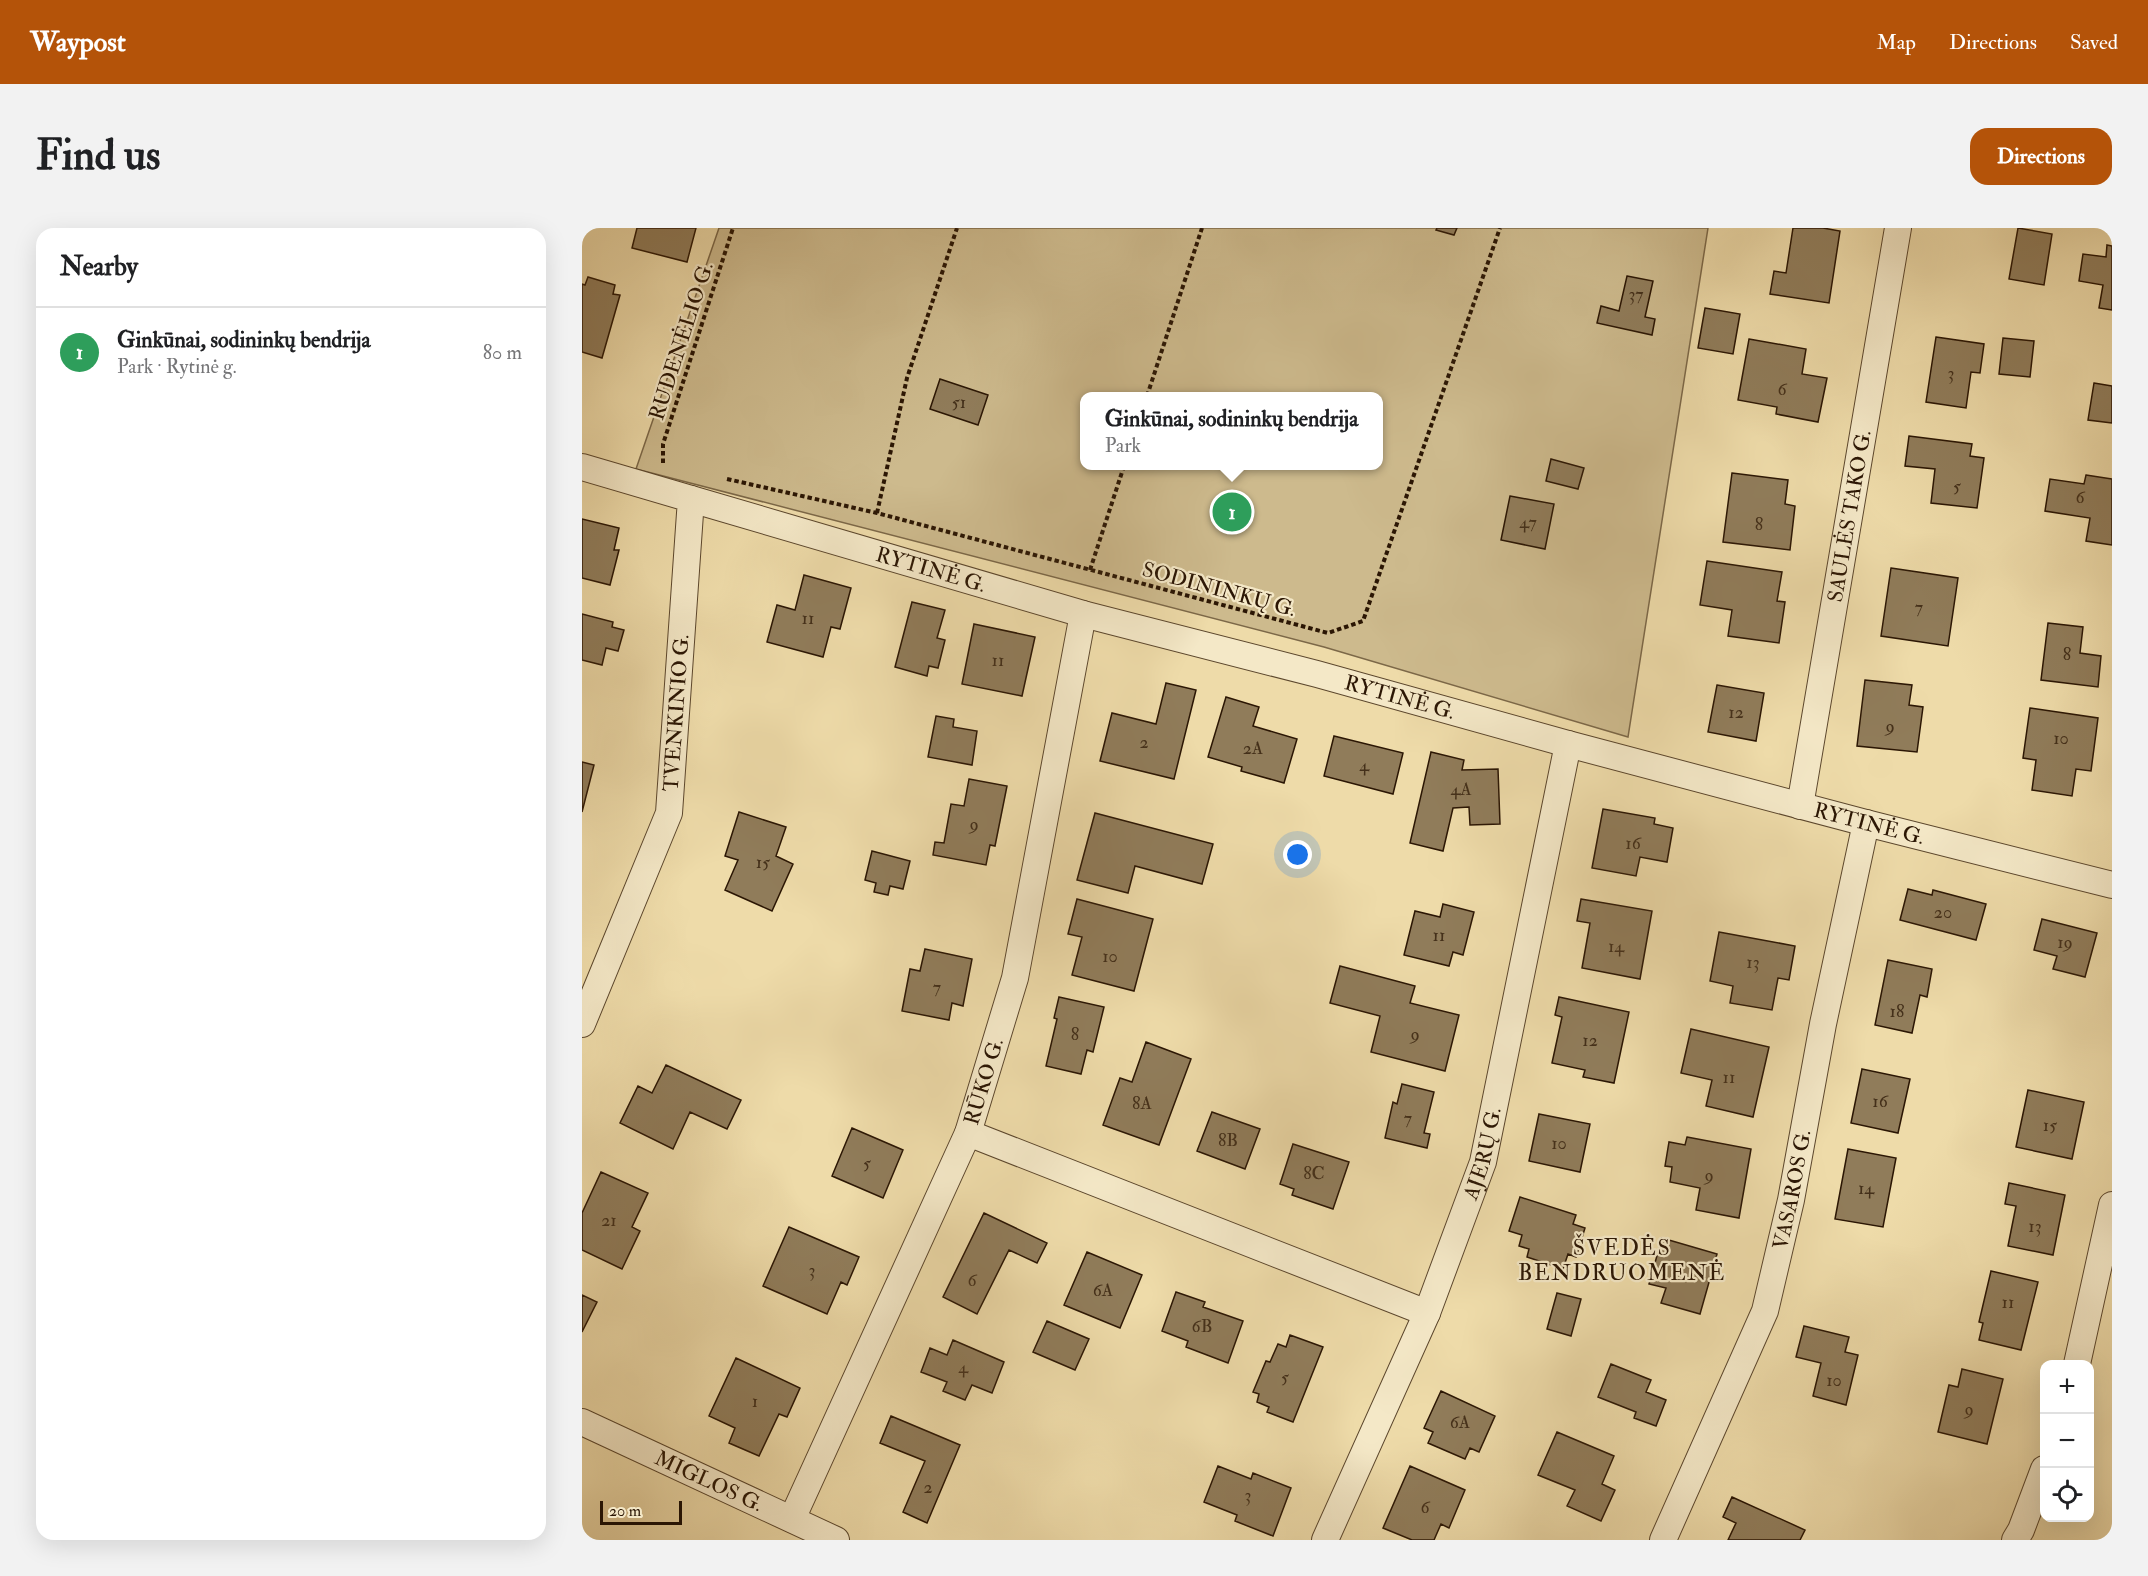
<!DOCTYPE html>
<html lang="en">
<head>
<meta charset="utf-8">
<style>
  :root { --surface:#fff; --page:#f2f2f2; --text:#202124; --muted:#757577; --line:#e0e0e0; --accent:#b45309 }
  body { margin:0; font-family:"IM FELL Double Pica",serif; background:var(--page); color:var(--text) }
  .controls { position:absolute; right:18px; bottom:18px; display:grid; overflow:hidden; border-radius:12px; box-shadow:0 6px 24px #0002 }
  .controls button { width:54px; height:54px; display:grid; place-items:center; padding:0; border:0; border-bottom:2px solid var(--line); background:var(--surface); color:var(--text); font:30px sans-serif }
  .scale { position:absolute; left:18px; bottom:15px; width:82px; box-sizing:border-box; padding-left:6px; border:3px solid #2b1604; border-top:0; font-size:16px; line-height:21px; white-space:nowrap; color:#2b1604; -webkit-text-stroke:4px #f4e8c7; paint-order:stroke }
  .you { position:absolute; left:716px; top:627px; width:21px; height:21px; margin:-15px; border:4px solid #fff; border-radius:50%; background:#1a73e8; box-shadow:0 0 0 9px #1a73e833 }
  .badge { display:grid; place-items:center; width:39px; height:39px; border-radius:50%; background:var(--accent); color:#fff; font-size:20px; font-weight:700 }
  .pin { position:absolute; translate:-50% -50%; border:3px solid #fff; box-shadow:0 2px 6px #0006 }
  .popup { position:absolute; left:498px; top:164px; width:303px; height:78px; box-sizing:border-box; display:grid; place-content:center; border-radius:12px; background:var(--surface); filter:drop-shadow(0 2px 4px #0005); font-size:20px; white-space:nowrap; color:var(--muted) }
  .popup b { font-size:22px; color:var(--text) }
  .popup::after { content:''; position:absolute; left:50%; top:100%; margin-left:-12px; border:12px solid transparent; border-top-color:var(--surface) }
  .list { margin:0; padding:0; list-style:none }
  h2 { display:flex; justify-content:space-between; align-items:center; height:78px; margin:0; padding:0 24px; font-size:26px }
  h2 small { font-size:20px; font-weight:400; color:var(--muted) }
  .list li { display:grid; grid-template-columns:39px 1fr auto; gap:18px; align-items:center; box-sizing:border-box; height:90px; padding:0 24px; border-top:2px solid var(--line) }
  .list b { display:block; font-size:22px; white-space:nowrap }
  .list p { margin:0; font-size:20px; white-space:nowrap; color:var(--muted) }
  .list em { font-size:20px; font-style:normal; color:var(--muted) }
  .icon { flex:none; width:33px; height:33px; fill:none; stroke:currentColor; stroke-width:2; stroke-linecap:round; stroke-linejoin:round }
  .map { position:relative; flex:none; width:1530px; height:1312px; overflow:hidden; border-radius:18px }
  header { display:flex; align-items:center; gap:36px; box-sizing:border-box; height:84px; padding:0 30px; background:var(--accent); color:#fff }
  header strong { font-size:28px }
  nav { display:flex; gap:33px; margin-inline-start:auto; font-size:21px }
  .intro { display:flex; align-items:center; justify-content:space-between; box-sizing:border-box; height:144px; padding:0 36px }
  h1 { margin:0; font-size:42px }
  .button { padding:15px 27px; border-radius:18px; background:var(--accent); color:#fff; font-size:21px; font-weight:700 }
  main { display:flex; gap:36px; padding:0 36px }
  aside { flex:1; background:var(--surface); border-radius:18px; box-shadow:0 6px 24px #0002 }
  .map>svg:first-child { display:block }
  .green { fill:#cdba8d; stroke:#7c6848; stroke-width:1.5; fill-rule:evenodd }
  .building { fill:#907c5a; stroke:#2b1604; stroke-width:1.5 }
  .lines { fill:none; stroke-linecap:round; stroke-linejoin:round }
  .minor-casing { stroke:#5c472d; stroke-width:28 }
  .path { stroke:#2b1604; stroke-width:4; stroke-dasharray:4.5 3; stroke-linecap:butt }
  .minor { stroke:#f4e8c7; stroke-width:26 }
  .labels { text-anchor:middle; stroke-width:4.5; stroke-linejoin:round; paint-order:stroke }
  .number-label { font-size:18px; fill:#44301a }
  .street-label { font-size:21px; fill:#2b1604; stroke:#f4e8c7 }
  .neighbourhood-label { font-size:22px; letter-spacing:1.5px; fill:#2b1604; stroke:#f4e8c7 }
</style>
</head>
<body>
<header>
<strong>Waypost</strong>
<nav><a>Map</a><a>Directions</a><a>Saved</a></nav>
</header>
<div class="intro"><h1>Find us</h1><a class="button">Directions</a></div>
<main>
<aside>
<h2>Nearby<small></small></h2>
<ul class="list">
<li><span class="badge" style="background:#2e9e5b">1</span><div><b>Ginkūnai, sodininkų bendrija</b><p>Park · Rytinė g.</p></div><em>80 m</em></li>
</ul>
</aside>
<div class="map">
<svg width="1530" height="1312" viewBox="0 0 1530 1312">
  <rect width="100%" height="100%" fill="#eedba9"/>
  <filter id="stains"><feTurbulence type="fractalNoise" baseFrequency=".00333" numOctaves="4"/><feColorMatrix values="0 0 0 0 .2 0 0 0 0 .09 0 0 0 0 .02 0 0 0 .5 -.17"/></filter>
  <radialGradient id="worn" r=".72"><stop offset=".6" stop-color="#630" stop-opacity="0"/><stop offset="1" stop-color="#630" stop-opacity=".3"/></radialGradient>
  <path class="green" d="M137,0H1126L1046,509L742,419L54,241ZM503,168H797V238H503Z"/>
  <path class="building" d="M55,0H114L105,34L50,20Z
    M855,0H875L872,7L854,2Z
    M1211,0H1241L1258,3L1247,75L1188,66L1192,43L1204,45Z
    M1436,0L1470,6L1462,57L1427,51Z
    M1525,17L1530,18V82L1517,80L1521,57L1497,53L1501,26L1524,29Z
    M1045,48L1071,53L1063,89L1073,91L1070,107L1015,95L1019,78L1037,83Z
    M6,49L33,57L31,66L38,67L20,130L0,124V56L3,57Z
    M1123,80L1158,86L1151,126L1116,120Z
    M1354,109L1402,116L1398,145L1389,144L1384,180L1344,174Z
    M1421,110L1452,113L1448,149L1417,146Z
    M1167,111L1224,121L1220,146L1245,150L1236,194L1194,186L1195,179L1156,172Z
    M358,151L406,167L396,197L348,181Z
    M1512,155L1530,158V195L1506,192Z
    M1327,208L1390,216L1388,228L1402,230L1395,280L1349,275L1353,241L1323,238Z
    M969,231L1002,240L996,261L964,253Z
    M1150,245L1206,252L1203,276L1213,278L1208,322L1141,314Z
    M1504,247L1530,251V317L1504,313L1508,290L1463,283L1468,251L1502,256Z
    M928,268L972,276L963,321L919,312Z
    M0,291L37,300L32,322H37L28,357L0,350Z
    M1125,333L1200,344L1195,373L1203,374L1197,415L1146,408L1150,382L1118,377Z
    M1309,340L1376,350L1366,418L1299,408Z
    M222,347L269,360L258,401L249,399L241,429L185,414L195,377L213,382Z
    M330,374L363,382L355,410L363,412L356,440L347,438L345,448L313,439Z
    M0,386L31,394L30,399L42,402L36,423L24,420L20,437L0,432Z
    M1466,395L1501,399L1498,425L1519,428L1516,459L1459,452Z
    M392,396L453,409L440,468L380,456Z
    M1283,452L1330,457L1327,477L1341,479L1335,524L1275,518Z
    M584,455L614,462L592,551L518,533L530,485L574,496Z
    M1135,457L1182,465L1174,513L1126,504Z
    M644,469L677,479L671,498L715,511L702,555L659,543L660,539L626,529Z
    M1448,480L1516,490L1509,543L1494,541L1490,568L1450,562L1454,532L1441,530Z
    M354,488L372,491L371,499L395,503L390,537L346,529Z
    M752,508L821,525L811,566L742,548Z
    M849,524L882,532L880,542L916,541L918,596L888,597L887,579L871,580L861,623L828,615Z
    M0,534L12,537L0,584Z
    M387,551L425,558L413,618L408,617L404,637L351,627L353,614L362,615L369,576L382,578Z
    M1021,581L1073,590L1072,596L1091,600L1085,634L1058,629L1054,648L1010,640Z
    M157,584L204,599L194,628L211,636L190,683L143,662L156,632L143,628Z
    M513,585L631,616L620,656L553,638L546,665L495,652Z
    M290,623L328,633L321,661L308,658L306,667L292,664L294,655L283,652Z
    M1326,661L1350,667L1351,662L1404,676L1394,712L1318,692Z
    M495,671L571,691L552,763L490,747L500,709L486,706Z
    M999,671L1070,683L1058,751L1000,740L1008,695L995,693Z
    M861,676L892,684L881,727L871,724L867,738L822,727L833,683L858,689Z
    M1460,691L1515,705L1503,749L1471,741L1475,728L1452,722Z
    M1137,704L1213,718L1207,752L1196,750L1190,782L1148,775L1151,758L1128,753Z
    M343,721L390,731L381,778L370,775L367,792L320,783L328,741L338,743Z
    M1306,732L1350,741L1345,769L1338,767L1330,805L1293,797Z
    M758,738L833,758L828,775L877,787L863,843L789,824L798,788L748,775Z
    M477,769L522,779L511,824L505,822L499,846L464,838L475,791L472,790Z
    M977,769L1047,784L1032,855L1001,849L1003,842L970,835L980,789L973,787Z
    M1109,801L1187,819L1171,889L1124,878L1130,852L1099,845Z
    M564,814L609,831L577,917L521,897L538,850L550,854Z
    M84,837L159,872L145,901L108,884L91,921L38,895L56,858L70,865Z
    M1280,841L1328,851L1316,905L1269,895Z
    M820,856L852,864L842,905L848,906L845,920L803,910L811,874L815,876Z
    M1446,862L1502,874L1490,931L1434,919Z
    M630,884L678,901L663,941L615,923Z
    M957,886L1008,896L998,944L947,933Z
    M270,900L321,922L301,970L250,948Z
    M1105,909L1169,921L1157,990L1114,982L1118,960L1088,954L1090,939L1083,938L1087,914L1103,917Z
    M711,916L767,934L751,981L710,967L712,961L698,956Z
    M1266,921L1314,930L1301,999L1253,991Z
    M19,944L66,965L50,999L58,1003L40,1041L0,1022V985Z
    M1427,955L1483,967L1471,1027L1426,1018L1434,978L1423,976Z
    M938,969L994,987L991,996L1003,1000L994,1029L986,1026L981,1041L945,1029L947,1021L937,1018L940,1007L927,1003Z
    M402,985L465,1015L455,1035L427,1022L395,1086L361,1069Z
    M207,999L277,1029L265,1057L259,1054L245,1086L181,1058Z
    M1080,1010L1135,1026L1118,1086L1079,1075L1084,1060L1067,1056Z
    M505,1024L560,1047L538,1100L482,1077Z
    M1409,1043L1456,1054L1439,1122L1397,1112L1401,1095L1397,1094Z
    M594,1064L623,1074L621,1079L661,1093L646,1135L604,1119L606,1113L580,1103Z
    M975,1065L999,1071L989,1108L965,1101Z
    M0,1067L15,1074L0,1104Z
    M465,1093L507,1111L493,1142L451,1124Z
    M1222,1098L1267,1109L1263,1124L1276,1127L1264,1177L1231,1168L1239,1135L1214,1129Z
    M708,1107L741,1119L711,1194L685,1184L687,1179L675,1174L677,1166L671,1164L684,1133L688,1134L696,1116L704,1119Z
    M371,1112L422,1134L410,1165L390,1157L383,1172L361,1163L365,1154L339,1144L348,1120L365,1127Z
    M154,1130L218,1160L205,1189L197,1186L177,1228L147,1215L153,1200L127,1188Z
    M1029,1136L1069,1152L1064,1164L1084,1172L1074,1198L1052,1190L1054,1184L1016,1169Z
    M1380,1141L1421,1151L1405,1216L1356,1204L1367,1157L1376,1159Z
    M859,1163L913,1188L897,1224L888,1220L883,1231L846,1215L851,1204L842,1200Z
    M309,1188L378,1217L345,1295L321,1284L343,1233L298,1215Z
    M975,1204L1032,1228L1020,1256L1033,1262L1019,1293L985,1278L993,1262L956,1247Z
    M636,1238L669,1251L671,1245L709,1260L691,1308L653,1293L655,1287L622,1274Z
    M828,1238L883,1262L867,1300L859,1296L852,1312H830L801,1300Z
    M1150,1269L1223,1302L1218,1312H1146L1154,1295L1141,1289Z"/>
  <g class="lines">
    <defs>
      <g id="minor">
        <path d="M0,239L109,271L87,585L0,796"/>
        <path id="s1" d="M109,271L501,386L735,446L986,516L1284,595L1530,657"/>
        <path id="s2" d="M1218,578L1316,0"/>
        <path d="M386,905L845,1085"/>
        <path d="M1495,1136L1530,977"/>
        <path id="s3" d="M0,1194L254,1312"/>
        <path id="s4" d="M210,1291L386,905L433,750L501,386"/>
        <path id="s5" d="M743,1312L845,1085L901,934L986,516"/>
        <path id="s6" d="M1081,1312L1183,1083L1209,972L1241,796L1284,595"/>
        <path d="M1433,1312L1439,1302L1462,1241"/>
      </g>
    </defs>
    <use href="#minor" class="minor-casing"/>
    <path class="path" d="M565,168L620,0
      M81,235V216L151,0
      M145,251L295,285L746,405L781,393L918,0
      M295,285L325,150L375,0
      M508,342L542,238"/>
    <use href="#minor" class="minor"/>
  </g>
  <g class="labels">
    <g class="number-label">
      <text x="1054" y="72">37</text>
      <text x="1369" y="151">3</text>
      <text x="1200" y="167">6</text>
      <text x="377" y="180">51</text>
      <text x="1375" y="264">5</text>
      <text x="1498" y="275">6</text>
      <text x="946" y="300">47</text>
      <text x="1177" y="302">8</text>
      <text x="1337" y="385">7</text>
      <text x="226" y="396">11</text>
      <text x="1485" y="432">8</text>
      <text x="416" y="438">11</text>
      <text x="1154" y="490">12</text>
      <text x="1308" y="504">9</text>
      <text x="1479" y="516">10</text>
      <text x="562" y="520">2</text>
      <text x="671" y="526">2A</text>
      <text x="782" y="543">4</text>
      <text x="879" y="567">4A</text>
      <text x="392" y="602">9</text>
      <text x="1051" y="621">16</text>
      <text x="181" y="640">15</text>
      <text x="1361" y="690">20</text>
      <text x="857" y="713">11</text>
      <text x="1483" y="720">19</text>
      <text x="1034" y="724">14</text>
      <text x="528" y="734">10</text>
      <text x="1171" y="740">13</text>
      <text x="355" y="765">7</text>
      <text x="1315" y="789">18</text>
      <text x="493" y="812">8</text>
      <text x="833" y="812">9</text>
      <text x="1008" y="818">12</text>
      <text x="1147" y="855">11</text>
      <text x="1298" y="879">16</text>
      <text x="560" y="881">8A</text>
      <text x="826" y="896">7</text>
      <text x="1468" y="903">15</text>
      <text x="646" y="918">8B</text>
      <text x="977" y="921">10</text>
      <text x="285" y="941">5</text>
      <text x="732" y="951">8C</text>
      <text x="1127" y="953">9</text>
      <text x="1284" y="966">14</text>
      <text x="27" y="998">21</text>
      <text x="1453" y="1004">13</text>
      <text x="230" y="1048">3</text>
      <text x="390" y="1058">6</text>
      <text x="521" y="1068">6A</text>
      <text x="1426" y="1080">11</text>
      <text x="620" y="1104">6B</text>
      <text x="381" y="1145">4</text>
      <text x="703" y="1155">5</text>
      <text x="1252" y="1158">10</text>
      <text x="173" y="1179">1</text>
      <text x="1387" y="1187">9</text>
      <text x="878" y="1200">6A</text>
      <text x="346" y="1265">2</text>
      <text x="666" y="1273">3</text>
      <text x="843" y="1285">6</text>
    </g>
    <g class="street-label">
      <text transform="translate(99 113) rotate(-72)" y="7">RUDENĖLIO G.</text>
      <text dy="7" stroke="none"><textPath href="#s2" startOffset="294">SAULĖS TAKO G.</textPath></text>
      <text dy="7" stroke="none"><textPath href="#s1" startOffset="250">RYTINĖ G.</textPath></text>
      <text transform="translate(637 361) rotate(15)" y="7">SODININKŲ G.</text>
      <text dy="7" stroke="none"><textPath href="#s1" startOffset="736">RYTINĖ G.</textPath></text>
      <text transform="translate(94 485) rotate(-86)" y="7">TVENKINIO G.</text>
      <text dy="7" stroke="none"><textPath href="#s1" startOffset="1222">RYTINĖ G.</textPath></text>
      <text dy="7" stroke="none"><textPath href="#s4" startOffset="478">RŪKO G.</textPath></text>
      <text dy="7" stroke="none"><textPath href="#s5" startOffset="418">AJERŲ G.</textPath></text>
      <text dy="7" stroke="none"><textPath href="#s6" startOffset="375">VASAROS G.</textPath></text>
      <text dy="7" stroke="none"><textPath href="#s3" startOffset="140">MIGLOS G.</textPath></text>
    </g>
    <g class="neighbourhood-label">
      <text x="1040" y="1027">ŠVEDĖS<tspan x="1040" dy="25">BENDRUOMENĖ</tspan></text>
    </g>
  </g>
  <rect width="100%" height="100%" filter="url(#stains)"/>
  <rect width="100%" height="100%" fill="url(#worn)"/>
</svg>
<div class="controls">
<button>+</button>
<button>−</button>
<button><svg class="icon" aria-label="locate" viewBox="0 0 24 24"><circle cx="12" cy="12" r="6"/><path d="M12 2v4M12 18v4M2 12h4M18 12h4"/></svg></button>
</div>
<div class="scale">20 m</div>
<div class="you"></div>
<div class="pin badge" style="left:650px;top:284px;background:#2e9e5b">1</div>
<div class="popup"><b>Ginkūnai, sodininkų bendrija</b>Park</div>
</div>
</main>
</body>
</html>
